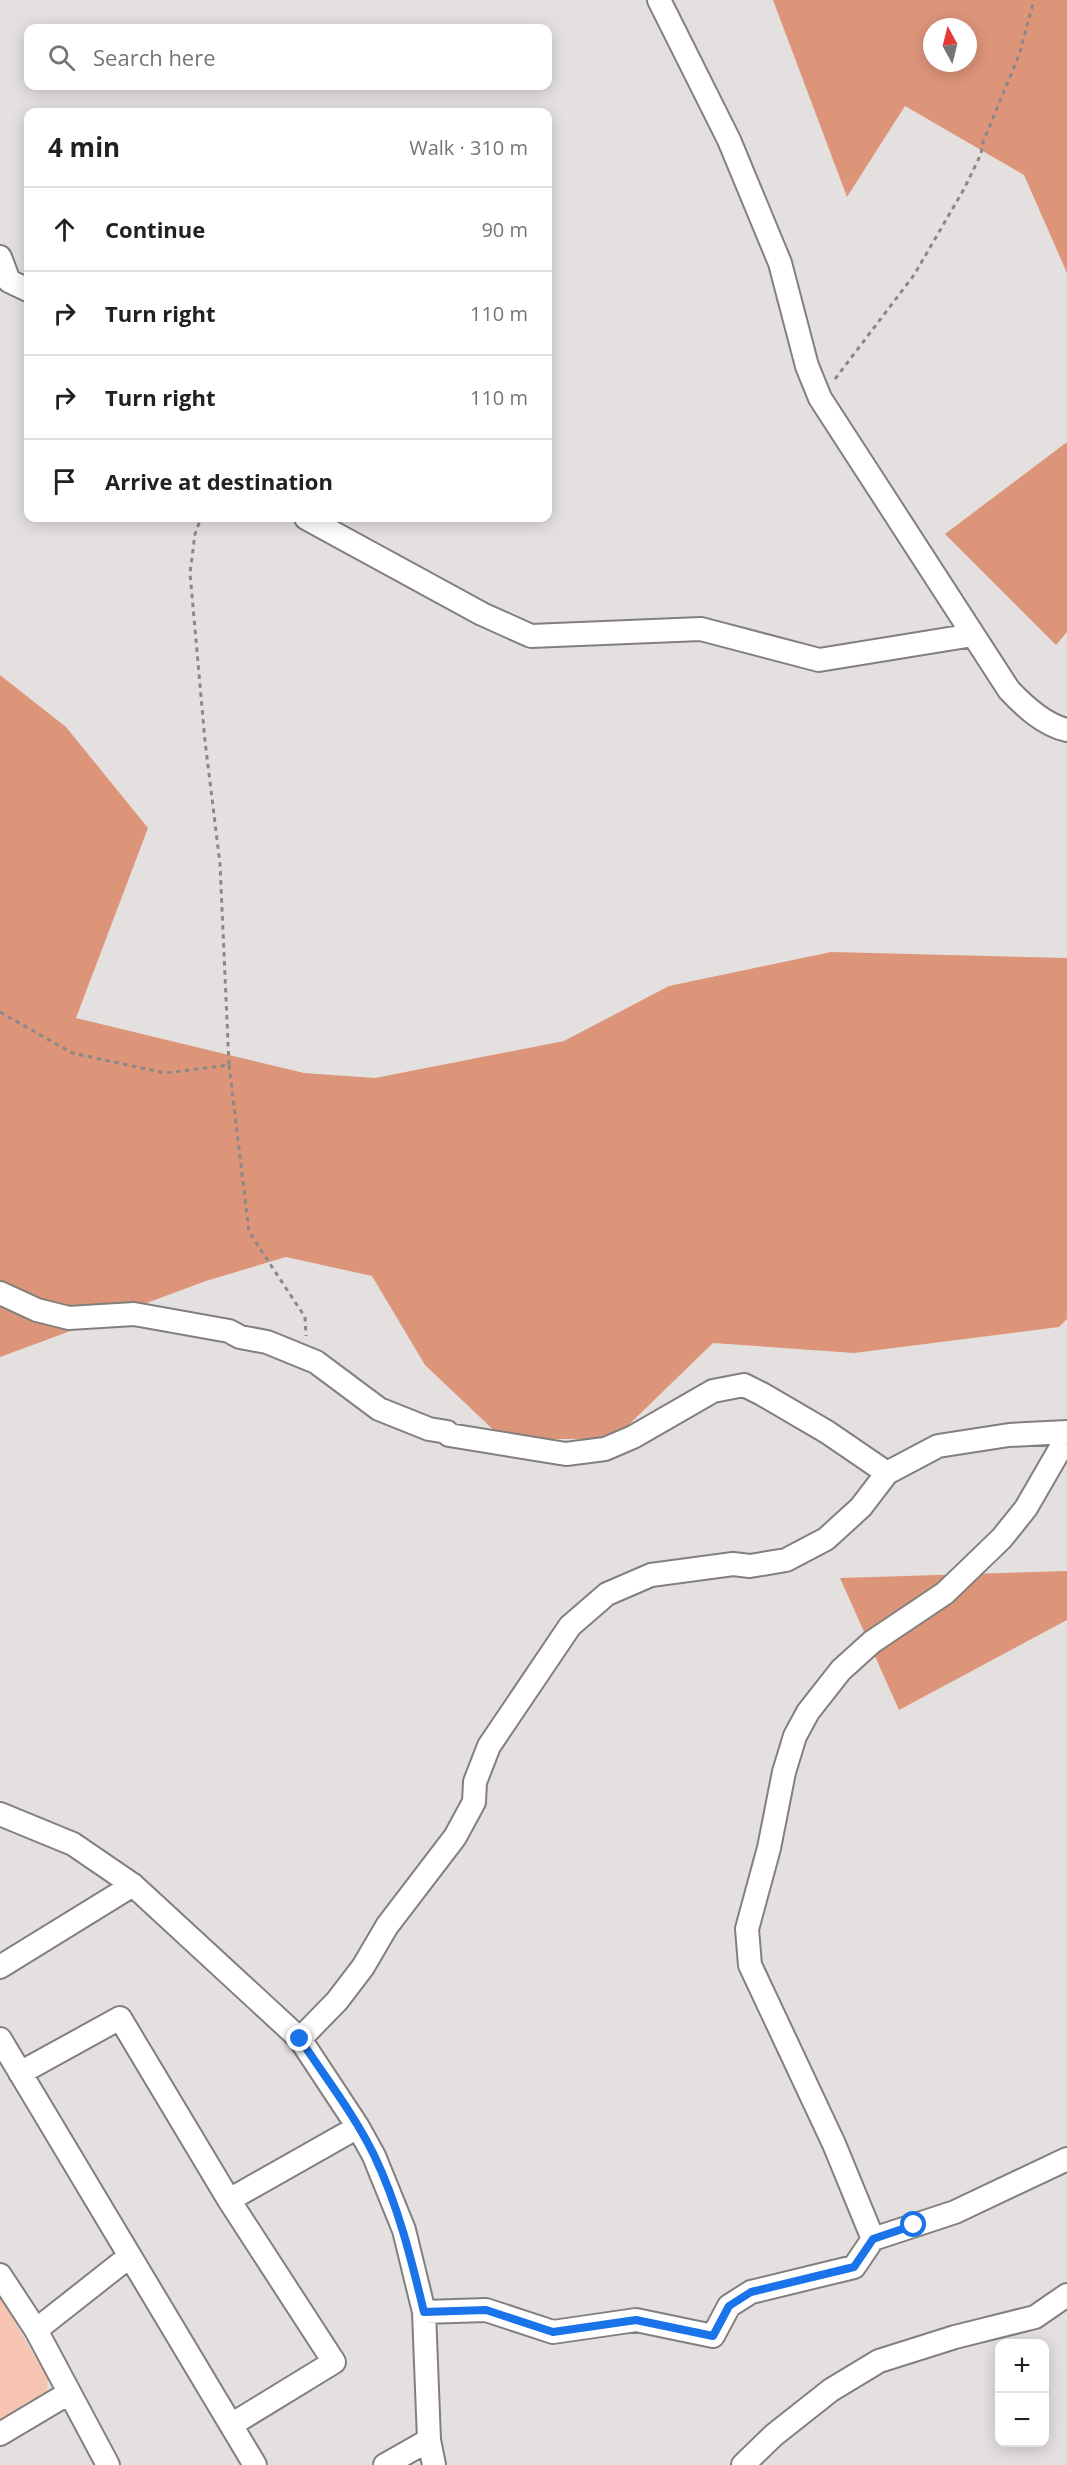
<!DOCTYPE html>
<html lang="en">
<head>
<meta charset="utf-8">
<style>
  :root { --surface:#fff; --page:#f2f2f2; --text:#202124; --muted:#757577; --line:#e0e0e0 }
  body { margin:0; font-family:"Open Sans",sans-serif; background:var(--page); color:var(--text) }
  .controls { position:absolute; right:18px; bottom:18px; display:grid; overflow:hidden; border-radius:12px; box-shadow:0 3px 15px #0003 }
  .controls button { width:54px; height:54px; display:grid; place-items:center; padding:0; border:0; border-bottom:2px solid var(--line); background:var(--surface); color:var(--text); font:30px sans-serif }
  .compass { position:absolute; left:923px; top:18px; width:54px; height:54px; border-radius:50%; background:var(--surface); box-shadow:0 3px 15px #0003; rotate:353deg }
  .stop { position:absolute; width:18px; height:18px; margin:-14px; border:4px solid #1a73e8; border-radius:50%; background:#fff }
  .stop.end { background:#1a73e8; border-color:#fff; box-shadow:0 2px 6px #0008 }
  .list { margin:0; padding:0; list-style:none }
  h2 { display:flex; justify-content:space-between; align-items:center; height:78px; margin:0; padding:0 24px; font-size:26px }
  h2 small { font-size:20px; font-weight:400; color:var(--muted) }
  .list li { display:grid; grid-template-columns:39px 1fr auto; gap:18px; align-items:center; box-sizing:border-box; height:84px; padding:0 24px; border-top:2px solid var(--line) }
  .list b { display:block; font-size:22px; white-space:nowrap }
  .list em { font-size:20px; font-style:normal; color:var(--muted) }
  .icon { flex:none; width:33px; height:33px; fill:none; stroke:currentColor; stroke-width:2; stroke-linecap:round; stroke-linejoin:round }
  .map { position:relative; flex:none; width:1067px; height:2465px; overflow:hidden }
  .search { position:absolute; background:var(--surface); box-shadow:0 3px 15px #0003; left:24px; top:24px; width:528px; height:66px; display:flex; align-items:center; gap:15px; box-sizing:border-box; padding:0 21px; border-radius:12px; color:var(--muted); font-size:22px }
  .panel { position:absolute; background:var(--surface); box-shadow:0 3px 15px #0003; left:24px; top:108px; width:528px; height:414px; border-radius:12px }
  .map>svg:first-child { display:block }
  .green { fill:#f6c4b1 }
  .forest { fill:#dd957a; fill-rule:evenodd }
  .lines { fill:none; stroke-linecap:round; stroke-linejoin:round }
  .minor-casing { stroke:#827f7d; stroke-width:26 }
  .path { stroke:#8b8887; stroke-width:3; stroke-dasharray:4.5 4.5; stroke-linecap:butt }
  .minor { stroke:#fff; stroke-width:22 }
  .route { stroke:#1a73e8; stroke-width:8 }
</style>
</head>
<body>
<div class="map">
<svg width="1067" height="2465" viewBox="0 0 1067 2465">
  <rect width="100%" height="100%" fill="#e4e0df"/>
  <path class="green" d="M0,2297L48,2379L47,2391L0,2419Z"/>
  <path class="forest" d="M773,0H1067V273L1024,175L905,106L847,197ZM932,27H968V63H932Z
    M1067,442V632L1056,645L945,534Z
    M0,675L66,727L148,828L76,1018L304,1073L375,1078L564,1041L669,986L831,952L1067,958V1319L1059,1327L854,1353L713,1343L614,1439H503L425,1365L372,1276L286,1257L206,1281L0,1357Z
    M1067,1571V1620L899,1710L840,1578Z"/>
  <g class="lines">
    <defs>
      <path id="minor" d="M659,0L729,140L780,263L807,366L820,398L1009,690C1024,706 1044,725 1067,730
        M0,257L9,281L28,290
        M306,518L482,614L531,636L701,629L819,660L973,635
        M0,1293L37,1310L69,1318L134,1314L229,1331L240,1337L267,1342L316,1362L379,1409L429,1429L447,1432L449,1435L566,1454L605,1449L633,1437L713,1391L744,1385L762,1394L827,1432L887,1473
        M0,1814L73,1844L133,1885L300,2039L358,2127L374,2156L404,2230L424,2312L429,2440L434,2465
        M0,1967L133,1885
        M0,2039L255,2465
        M300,2039L337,2001L363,1967L387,1926L455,1837L474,1802L475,1782L489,1746L570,1626L607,1594L651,1575L733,1564L750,1566L786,1560L826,1539L861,1507L887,1473L938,1446L1009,1435L1067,1432
        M20,2073L120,2018L229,2200L334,2362L231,2425
        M229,2200L358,2127
        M873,2239L834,2144L750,1965L747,1929L769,1848L784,1772L795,1736L808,1712L841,1670L872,1642L945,1593L1002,1538L1026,1508L1067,1437
        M0,2275L36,2330L108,2465
        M424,2312L486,2310L553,2332L636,2320L713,2336L729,2306L751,2292L854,2267L873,2239L955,2212L1067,2159
        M36,2330L130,2256
        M0,2434L69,2393
        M385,2465L429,2440
        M743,2465L774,2435L831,2390L879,2361L955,2337L1035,2317L1067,2295"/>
    </defs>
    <use href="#minor" class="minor-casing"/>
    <path class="path" d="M835,379L914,275L964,189L981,154L983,142L1019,55L1034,0
      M0,1012L72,1053L165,1073L229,1065L220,864L205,741L190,573L195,534L201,518
      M229,1065L249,1232L305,1317L306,1336"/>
    <use href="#minor" class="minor"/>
  </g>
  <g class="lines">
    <path class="route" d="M300,2039C325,2077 354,2114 374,2155C398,2205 411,2258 424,2312L486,2310L553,2332L636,2320L713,2336L729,2306L751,2292L854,2267L873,2239L914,2225"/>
  </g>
</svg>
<div class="controls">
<button>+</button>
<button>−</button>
</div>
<svg class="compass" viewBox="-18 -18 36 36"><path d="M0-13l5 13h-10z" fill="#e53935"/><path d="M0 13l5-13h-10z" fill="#757577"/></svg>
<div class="stop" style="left:914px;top:2225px"></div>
<div class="stop end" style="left:300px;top:2039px"></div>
<div class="search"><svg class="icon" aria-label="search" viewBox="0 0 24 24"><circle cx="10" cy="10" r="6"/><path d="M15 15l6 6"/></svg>Search here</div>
<section class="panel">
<h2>4 min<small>Walk · 310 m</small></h2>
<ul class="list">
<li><svg class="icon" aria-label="ahead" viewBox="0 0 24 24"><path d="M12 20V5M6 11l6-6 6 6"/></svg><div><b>Continue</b></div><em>90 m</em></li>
<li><svg class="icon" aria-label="right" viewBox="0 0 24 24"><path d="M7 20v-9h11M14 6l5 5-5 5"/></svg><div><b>Turn right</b></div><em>110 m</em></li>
<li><svg class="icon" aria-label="right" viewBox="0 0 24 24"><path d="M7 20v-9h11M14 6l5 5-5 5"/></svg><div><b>Turn right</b></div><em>110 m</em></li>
<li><svg class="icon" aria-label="arrive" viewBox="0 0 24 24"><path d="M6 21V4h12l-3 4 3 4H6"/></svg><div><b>Arrive at destination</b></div></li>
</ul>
</section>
</div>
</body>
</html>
